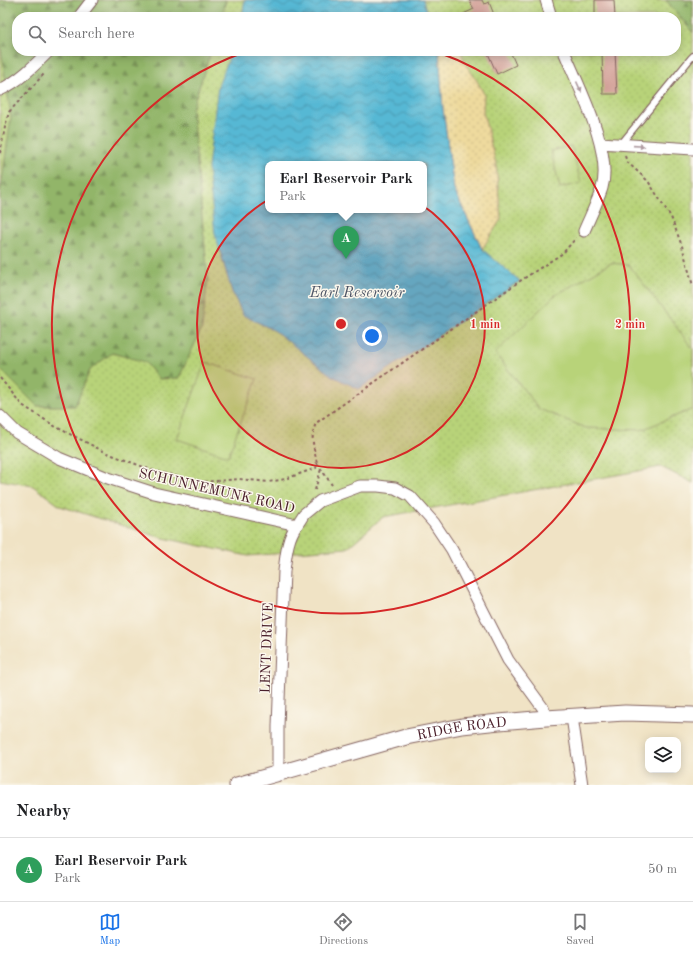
<!DOCTYPE html>
<html lang="en">
<head>
<meta charset="utf-8">
<style>
  :root { --surface:#fff; --page:#f2f2f2; --text:#202124; --muted:#757577; --line:#e0e0e0; --accent:#1a73e8 }
  body { margin:0; font-family:"Old Standard TT",serif; background:var(--page); color:var(--text) }
  .controls { position:absolute; right:12px; bottom:12px; display:grid; overflow:hidden; border-radius:8px; box-shadow:0 2px 10px #0003 }
  .controls button { width:36px; height:36px; display:grid; place-items:center; padding:0; border:0; border-bottom:1px solid var(--line); background:var(--surface); color:var(--text); font:20px sans-serif }
  .you { position:absolute; left:372px; top:336px; width:14px; height:14px; margin:-10px; border:3px solid #fff; border-radius:50%; background:#1a73e8; box-shadow:0 0 0 6px #1a73e833 }
  .badge { display:grid; place-items:center; width:26px; height:26px; border-radius:50%; background:var(--accent); color:#fff; font-size:13px; font-weight:700 }
  .pin { position:absolute; translate:-50% -33px; filter:drop-shadow(0 1px 2px #0008) }
  .pin::after { content:''; position:absolute; top:21px; width:14px; height:12px; background:inherit; clip-path:polygon(0 0,100% 0,50% 100%) }
  .popup { position:absolute; left:265px; top:161px; width:162px; height:52px; box-sizing:border-box; display:grid; place-content:center; border-radius:8px; background:var(--surface); filter:drop-shadow(0 1px 3px #0005); font-size:13px; white-space:nowrap; color:var(--muted) }
  .popup b { font-size:15px; color:var(--text) }
  .popup::after { content:''; position:absolute; left:50%; top:100%; margin-left:-8px; border:8px solid transparent; border-top-color:var(--surface) }
  .list { margin:0; padding:0; list-style:none }
  h2 { display:flex; justify-content:space-between; align-items:center; height:52px; margin:0; padding:0 16px; font-size:17px }
  h2 small { font-size:13px; font-weight:400; color:var(--muted) }
  .list li { display:grid; grid-template-columns:26px 1fr auto; gap:12px; align-items:center; box-sizing:border-box; height:64px; padding:0 16px; border-top:1px solid var(--line) }
  .list b { display:block; font-size:15px; white-space:nowrap }
  .list p { margin:0; font-size:13px; white-space:nowrap; color:var(--muted) }
  .list em { font-size:13px; font-style:normal; color:var(--muted) }
  .icon { flex:none; width:22px; height:22px; fill:none; stroke:currentColor; stroke-width:2; stroke-linecap:round; stroke-linejoin:round }
  .map { position:relative; flex:none; width:693px; height:785px; overflow:hidden }
  .search { position:absolute; background:var(--surface); box-shadow:0 2px 10px #0003; left:12px; right:12px; top:12px; height:44px; display:flex; align-items:center; gap:10px; box-sizing:border-box; padding:0 14px; border-radius:16px; color:var(--muted); font-size:15px }
  .sheet { height:116px; background:var(--surface) }
  nav { display:flex; justify-content:space-around; align-items:center; box-sizing:border-box; height:56px; border-top:1px solid var(--line); background:var(--surface); font-size:11px; color:var(--muted) }
  nav a { display:grid; justify-items:center; gap:2px }
  nav .on { color:var(--accent) }
  .map>svg:first-child { display:block }
  .grass { fill:url(#grass-dots); stroke:#817952; fill-rule:evenodd }
  .forest { fill:url(#forest-firs); stroke:#6e6a4a }
  .sand { fill:url(#sand-dots); stroke:#9c7c64 }
  .garden { fill:#b8d379; stroke:#817952 }
  .water { fill:url(#water-waves); stroke:#506c80; fill-rule:evenodd }
  .building { fill:#d3a199 }
  .lines { fill:none; stroke-linecap:round; stroke-linejoin:round }
  .lane-casing { stroke:#846461; stroke-width:8 }
  .street-casing { stroke:#846461; stroke-width:13 }
  .secondary-casing { stroke:#846461; stroke-width:17 }
  .path { stroke:#846461; stroke-width:2; stroke-dasharray:3 3; stroke-linecap:butt }
  .lane { stroke:#fff; stroke-width:5.5 }
  .street { stroke:#fff; stroke-width:11 }
  .secondary { stroke:#fff; stroke-width:15 }
  .oneway { fill:#ae9aa0 }
  .ring { fill:none; stroke:#d62828; stroke-width:2 }
  .labels { text-anchor:middle; stroke-width:3; stroke-linejoin:round; paint-order:stroke }
  .street-label { font-size:14px; fill:#4a1f2b; stroke:#fbf7ec }
  .water-label { font-size:15px; font-style:italic; fill:#4e5566; stroke:#fbf7ec }
  .centre { fill:#d62828; stroke:#fbf7ec; stroke-width:2 }
  .ring-label { font-size:12px; text-anchor:middle; font-weight:bold; fill:#d62828; stroke:#fbf7ec; stroke-width:3; stroke-linejoin:round; paint-order:stroke }
</style>
</head>
<body>
<div class="map">
<svg width="693" height="785" viewBox="0 0 693 785">
  <defs>
    <pattern id="grass-dots" width="8" height="8" patternUnits="userSpaceOnUse"><rect width="8" height="8" fill="#b8d379"/><path d="M2 2h.1M6 6h.1" fill="none" stroke="#a0b569" stroke-width="1.8" stroke-linecap="round"/></pattern>
    <pattern id="forest-firs" width="22" height="20" patternUnits="userSpaceOnUse"><rect width="22" height="20" fill="#92b569"/><path d="M5 1l3.5 6h-7zM16 11l3.5 6h-7z" fill="#799357"/></pattern>
    <pattern id="sand-dots" width="8" height="8" patternUnits="userSpaceOnUse"><rect width="8" height="8" fill="#eeda9e"/><path d="M2 2h.1M6 6h.1" fill="none" stroke="#cebb88" stroke-width="1.8" stroke-linecap="round"/></pattern>
    <pattern id="water-waves" width="16" height="10" patternUnits="userSpaceOnUse"><rect width="16" height="10" fill="#56b8d4"/><path d="M0 5q4-4 8 0t8 0" fill="none" stroke="#4995ac"/></pattern>
  </defs>
  <rect width="100%" height="100%" fill="#fbf7ec"/>
  <filter id="ink" filterUnits="userSpaceOnUse"><feTurbulence type="fractalNoise" baseFrequency=".025" numOctaves="2"/><feDisplacementMap in="SourceGraphic" scale="8" xChannelSelector="R" yChannelSelector="G"/><feConvolveMatrix kernelMatrix="1 2 1 2 8 2 1 2 1" color-interpolation-filters="sRGB"/></filter>
  <filter id="wash" filterUnits="userSpaceOnUse"><feTurbulence type="fractalNoise" baseFrequency=".012" numOctaves="4" result="noise"/><feDisplacementMap in="SourceGraphic" scale="16" xChannelSelector="R" yChannelSelector="G"/><feGaussianBlur stdDeviation="0.9" result="paint"/><feColorMatrix in="noise" values="0 0 0 0 0 0 0 0 0 0 0 0 0 0 0 0 0 1.4 0 .05"/><feComposite in="paint" operator="in"/></filter>
  <g filter="url(#wash)">
    <rect width="100%" height="100%" fill="#f0e3c5"/>
    <path class="grass" d="M0,0H693V483L661,467L383,517L347,548L248,556L159,537L60,506L33,486L0,480ZM17,17H676V51H17ZM268,164H424V210H268Z"/>
    <path class="forest" d="M0,0H226L222,17H17V51H211L192,109L208,279L202,328L179,378L159,379L145,362L112,353L90,370L75,406H37L0,369V194L11,117L0,42Z
      M666,0H693V32H692Z"/>
    <path class="sand" d="M439,51H461L465,63L477,81L484,94L483,112L496,164L501,219L482,249L454,189L443,109Z"/>
    <path class="garden" d="M571,146L581,183L560,188L551,151Z
      M611,263L629,265L693,349V409L641,430L586,428L539,409L495,353L554,296Z
      M205,362L257,379L228,456L177,439Z"/>
    <path class="water" d="M245,0H423L428,17H242Z
      M232,51H439L443,109L454,190L482,249L520,281L359,389L332,376L275,331L243,315L232,292L215,234L208,168L218,86ZM268,164H424V210H268Z"/>
    <g id="blocks">
      <path class="building" d="M469,0H482L484,4L489,2L495,17H457L474,9Z
        M595,0H614L615,17H595Z
        M487,51H510L516,65L497,74Z
        M602,51H615L617,94H603Z"/>
    </g>
  </g>
  <g filter="url(#ink)">
    <use href="#blocks" fill-opacity="0" stroke="#846461" stroke-width="1"/>
    <g class="lines">
      <defs>
        <path id="lane" d="M621,144L691,58L693,56"/>
        <path id="street" d="M546,0L551,17
          M79,17L92,0
          M564,51C578,86 613,151 602,188C597,203 590,217 584,231
          M0,90C19,81 34,66 49,51
          M600,143L693,149
          M0,416L17,433L59,458L108,478L154,493L297,525L304,514L320,501L360,486H378L395,488L410,496L434,523L452,550L508,660L543,708L546,718
          M572,717L582,785
          M278,773V726L284,571C286,556 287,538 297,525"/>
        <g id="secondary">
          <path id="s1" d="M237,785L406,737L462,726L499,722L546,718L625,713L693,715"/>
        </g>
      </defs>
      <use href="#lane" class="lane-casing"/>
      <use href="#street" class="street-casing"/>
      <use href="#secondary" class="secondary-casing"/>
      <path class="path" d="M0,153L5,127L9,112L44,74
        M625,156L627,162L648,181L671,217L682,246L693,286
        M0,378L22,405L56,427L107,453L154,471L202,482L239,479L269,482L285,479L316,468C318,461 315,456 314,449C312,438 312,433 316,423L520,281L563,253L576,238
        M317,463L332,485
        M315,490L321,469"/>
      <use href="#lane" class="lane"/>
      <use href="#street" class="street"/>
      <use href="#secondary" class="secondary"/>
    </g>
    <defs><path id="oneway-solid" d="M-6-.8H1V-3.2L6.5 0L1 3.2V.8H-6Z"/></defs>
    <g class="oneway">
      <use href="#oneway-solid" transform="translate(579 87) rotate(66)"/>
      <use href="#oneway-solid" transform="translate(639 146) rotate(4)"/>
    </g>
  </g>
  <circle cx="341" cy="324" r="144" fill="#d62828" fill-opacity=".12"/>
  <g class="ring">
    <circle cx="341" cy="324" r="144"/>
    <path d="M437 52A289 289 0 1 1 245 52"/>
  </g>
  <g class="labels">
    <g class="street-label">
      <text transform="translate(217 490) rotate(13)" y="5">SCHUNNEMUNK ROAD</text>
      <text transform="translate(266 648) rotate(-88)" y="5">LENT DRIVE</text>
      <text dy="5" stroke="none"><textPath href="#s1" startOffset="232">RIDGE ROAD</textPath></text>
    </g>
    <g class="water-label">
      <text x="357" y="297">Earl Reservoir</text>
    </g>
  </g>
  <circle cx="341" cy="324" r="6" class="centre"/>
  <g class="ring-label">
    <text x="485" y="328">1 min</text>
    <text x="630" y="328">2 min</text>
  </g>
</svg>
<div class="controls">
<button><svg class="icon" aria-label="layers" viewBox="0 0 24 24"><path d="M12 4l9 5-9 5-9-5zM3 14l9 5 9-5"/></svg></button>
</div>
<div class="you"></div>
<div class="pin badge" style="left:346px;top:259px;background:#2e9e5b">A</div>
<div class="popup"><b>Earl Reservoir Park</b>Park</div>
<div class="search"><svg class="icon" aria-label="search" viewBox="0 0 24 24"><circle cx="10" cy="10" r="6"/><path d="M15 15l6 6"/></svg>Search here</div>
</div>
<section class="sheet">
<h2>Nearby<small></small></h2>
<ul class="list">
<li><span class="badge" style="background:#2e9e5b">A</span><div><b>Earl Reservoir Park</b><p>Park</p></div><em>50 m</em></li>
</ul>
</section>
<nav>
<a class="on"><svg class="icon" aria-label="map" viewBox="0 0 24 24"><path d="M3 6l6-2 6 2 6-2v14l-6 2-6-2-6 2zM9 4v14M15 6v14"/></svg>Map</a>
<a><svg class="icon" aria-label="directions" viewBox="0 0 24 24"><path d="M12 3l9 9-9 9-9-9zM9 14v-3h6M13 9l2 2-2 2"/></svg>Directions</a>
<a><svg class="icon" aria-label="saved" viewBox="0 0 24 24"><path d="M7 4h10v16l-5-4-5 4z"/></svg>Saved</a>
</nav>
</body>
</html>
